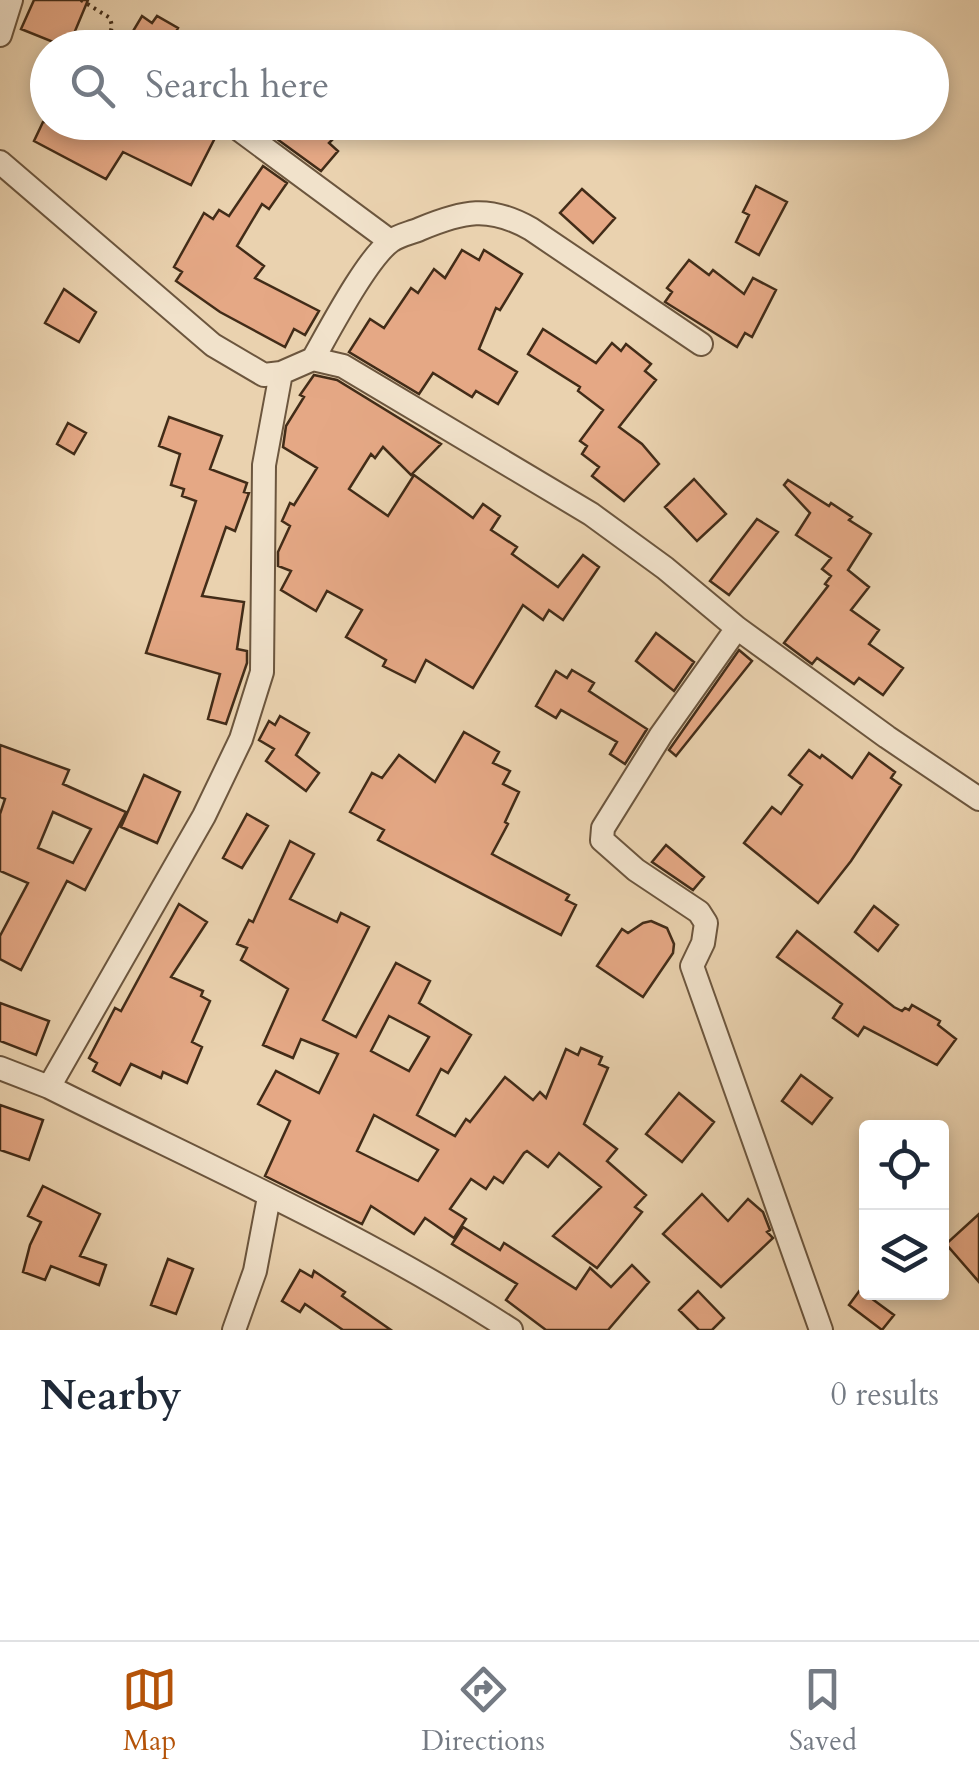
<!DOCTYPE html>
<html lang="en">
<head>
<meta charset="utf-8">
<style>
  :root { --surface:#fff; --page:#f2f2f3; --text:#1f2937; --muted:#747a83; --line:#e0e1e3; --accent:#b45309 }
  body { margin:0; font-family:Cardo,serif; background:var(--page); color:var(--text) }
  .controls { position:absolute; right:30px; bottom:30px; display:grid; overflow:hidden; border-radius:10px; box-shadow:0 5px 15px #0003 }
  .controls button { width:90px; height:90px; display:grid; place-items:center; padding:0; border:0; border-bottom:2px solid var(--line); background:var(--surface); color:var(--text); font:50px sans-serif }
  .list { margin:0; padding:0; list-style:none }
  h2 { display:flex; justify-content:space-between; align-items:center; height:130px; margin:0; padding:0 40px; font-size:42px }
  h2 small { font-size:32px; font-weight:400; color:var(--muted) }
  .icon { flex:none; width:55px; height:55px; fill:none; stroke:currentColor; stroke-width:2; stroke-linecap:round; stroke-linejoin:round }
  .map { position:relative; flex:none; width:979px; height:1330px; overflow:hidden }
  .search { position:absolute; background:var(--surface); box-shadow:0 5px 15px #0003; left:30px; right:30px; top:30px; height:110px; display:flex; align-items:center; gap:25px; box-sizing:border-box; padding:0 35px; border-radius:55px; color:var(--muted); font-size:38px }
  .sheet { height:310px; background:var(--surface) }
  nav { display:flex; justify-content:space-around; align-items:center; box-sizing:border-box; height:140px; border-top:2px solid var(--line); background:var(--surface); font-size:28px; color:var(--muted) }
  nav a { display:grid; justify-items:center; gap:5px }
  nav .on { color:var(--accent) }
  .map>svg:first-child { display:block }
  .building { fill:#e5a885; stroke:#422c18; stroke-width:2.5; fill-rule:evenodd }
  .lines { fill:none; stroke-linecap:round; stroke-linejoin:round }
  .minor-casing { stroke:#6c563e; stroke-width:26 }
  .path { stroke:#422c18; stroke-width:4; stroke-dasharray:2.5 5; stroke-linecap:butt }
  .minor { stroke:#f1e2cb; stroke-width:22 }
</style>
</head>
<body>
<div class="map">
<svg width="979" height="1330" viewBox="0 0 979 1330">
  <rect width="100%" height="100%" fill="#ead2af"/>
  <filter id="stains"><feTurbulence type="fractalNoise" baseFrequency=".002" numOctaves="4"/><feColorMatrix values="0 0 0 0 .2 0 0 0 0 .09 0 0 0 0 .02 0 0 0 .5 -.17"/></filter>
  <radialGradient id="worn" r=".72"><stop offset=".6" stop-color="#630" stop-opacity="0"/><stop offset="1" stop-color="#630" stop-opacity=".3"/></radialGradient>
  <path class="building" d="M34,0H88L68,48L21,29Z
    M142,16L152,23L157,16L178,28L167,48H123Z
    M43,122H199L218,132L191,185L123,152L106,179L34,141Z
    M273,122H314L333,139L329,143L338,151L321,171L266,131Z
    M263,166L287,183L269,209L262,204L237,246L264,266L255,278L319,311L305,335L294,329L285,347L220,312L176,281L182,272L174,267L204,213L213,219L219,210L229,216Z
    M756,186L787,202L759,255L736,242L749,215L743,212Z
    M582,189L615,218L593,243L560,213Z
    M462,250L479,260L484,250L522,274L500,310L496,308L479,349L517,372L498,404L476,391L472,397L433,373L419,394L349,352L370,319L384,328L411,288L418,293L434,269L445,278Z
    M689,260L709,275L713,270L744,294L753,278L776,290L752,337L745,333L737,347L665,302L672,292L667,288Z
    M64,289L96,312L79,342L45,323Z
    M543,329L596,363L612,343L621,351L626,344L651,364L645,371L656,380L619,427L642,444L659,464L624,501L592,476L599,467L582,454L587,446L580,441L603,410L578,391L580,387L528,354Z
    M314,375L337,380L441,444L411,475L383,447L375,458L371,454L349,489L388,516L414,475L473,518L483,504L500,516L491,530L517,547L512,554L558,587L583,555L599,567L563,620L549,610L543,620L523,605L473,688L426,660L415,682L383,666L386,660L346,637L362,610L327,591L316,611L281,590L291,571L278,566V552L290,526L282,521L290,503L294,505L317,468L283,447L286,426L304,397L300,395Z
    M169,417L222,436L210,469L247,483L244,492L249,493L235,531L226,527L202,596L244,602L237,649L247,651V663L226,724L208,719L220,674L146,653L196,501L182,496L184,489L171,485L180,454L159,446Z
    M68,423L86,433L74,454L57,444Z
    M694,479L726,514L697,541L665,507Z
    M788,480L829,506L831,503L852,517L849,520L871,534L848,570L869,587L851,610L879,630L869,644L903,668L883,695L859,678L854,684L817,658L812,664L784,643L828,586L825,584L831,576L822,569L831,558L796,535L810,513L784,485Z
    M757,519L778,532L729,595L710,581Z
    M656,633L694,662L674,691L636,661Z
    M739,650L752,661L676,756L669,750Z
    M572,670L594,683L589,691L647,729L625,764L610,754L617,742L561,710L556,718L536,706L556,671L567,678Z
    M280,716L309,733L296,755L319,773L306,791L266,761L274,749L259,740L269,721L275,725Z
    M464,732L499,752L493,763L510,771L503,784L519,792L505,822L508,824L492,854L569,895L566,900L576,905L561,935L378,840L384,830L350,812L372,773L382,778L399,755L435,782Z
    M0,745L69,770L63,784L126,812L85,890L67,881L21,970L0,959V936L28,883L0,871V814L5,799L0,797ZM53,812L91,829L73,863L38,848Z
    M809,750L820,758L822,755L852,778L869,753L895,772L891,778L901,785L851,861L818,903L744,843L772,807L781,814L802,785L789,775Z
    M144,775L180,792L157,843L121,827Z
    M247,814L268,826L242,868L223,858Z
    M290,841L314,854L290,899L337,922L341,913L369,927L323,1020L356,1037L396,963L430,981L419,1003L471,1035L448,1073L441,1069L417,1115L455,1136L466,1119L470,1122L505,1077L533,1100L540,1092L546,1098L566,1049L578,1055L581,1048L602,1057L599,1064L608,1068L584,1124L617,1149L607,1161L646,1195L635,1207L642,1212L597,1268L553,1236L601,1187L559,1153L548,1167L527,1151L524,1153L503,1183L494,1177L486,1189L471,1179L450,1209L466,1219L454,1238L425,1218L414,1234L371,1206L362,1224L265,1176L290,1121L258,1104L276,1071L319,1093L338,1054L301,1039L293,1058L263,1045L288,989L241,960L247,948L237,944L249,920L253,922ZM389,1016L429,1037L409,1071L371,1051ZM374,1115L438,1150L418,1181L357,1151Z
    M666,845L704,877L693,890L652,862Z
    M179,904L207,922L171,977L203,991L201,996L210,1001L192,1042L202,1047L187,1083L163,1072L161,1078L131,1064L120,1085L93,1071L97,1063L89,1058L115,1008L121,1011Z
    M874,906L898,925L878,951L855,932Z
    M651,921L667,928L674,944L673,953L643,997L597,966L622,929L628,933L643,923Z
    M797,931L894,1007L902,1011L905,1008L909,1010L912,1005L940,1021L938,1025L956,1039L937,1065L864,1027L858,1036L833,1018L842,1004L777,957Z
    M0,1003L49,1021L36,1055L0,1041Z
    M801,1075L832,1098L812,1124L782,1101Z
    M679,1093L714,1122L682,1162L646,1134Z
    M0,1105L43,1120L29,1160L0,1150Z
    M43,1186L100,1214L80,1256L106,1265L99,1285L51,1266L45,1280L23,1272L30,1245L41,1222L28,1216Z
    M702,1194L728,1221L748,1199L763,1212L770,1230L767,1232L773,1238L721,1287L663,1234Z
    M979,1214V1282L946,1244Z
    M463,1227L500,1250L504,1243L576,1289L590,1268L611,1287L632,1265L649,1282L608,1330H546L506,1300L517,1284L452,1244Z
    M168,1259L193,1269L176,1314L151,1305Z
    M300,1270L312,1277L314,1271L345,1292L342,1296L391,1330H343L305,1304L300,1312L282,1301Z
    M860,1290L894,1315L882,1330L849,1305Z
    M698,1291L724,1318L712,1330H699L679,1310Z"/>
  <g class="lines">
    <defs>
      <path id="minor" d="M0,35L11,0
        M229,122L390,241
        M0,162L213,345L264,375L281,373
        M313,359C329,331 367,258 391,241C399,235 411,233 420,229C463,211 489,205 531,229L701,344
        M737,628L661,735L603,828L602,840L636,870L699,912L706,923L703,943L692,966L821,1330
        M0,1068L49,1087C205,1165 365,1235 511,1330
        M49,1087L204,816L241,739L262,672L264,465L281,373L313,359L343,366L591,514L665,568L737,628L887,737L979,799
        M234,1330L255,1271L269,1197"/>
    </defs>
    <use href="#minor" class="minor-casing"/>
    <path class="path" d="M81,0L110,18L112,26L107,48"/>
    <use href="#minor" class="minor"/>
  </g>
  <rect width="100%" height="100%" filter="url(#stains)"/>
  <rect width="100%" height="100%" fill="url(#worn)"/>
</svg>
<div class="controls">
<button><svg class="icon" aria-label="locate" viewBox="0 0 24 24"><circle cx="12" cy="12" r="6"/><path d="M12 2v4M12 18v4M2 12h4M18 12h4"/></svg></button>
<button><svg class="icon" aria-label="layers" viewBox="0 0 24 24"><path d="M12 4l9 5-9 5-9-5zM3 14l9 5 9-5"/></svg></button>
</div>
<div class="search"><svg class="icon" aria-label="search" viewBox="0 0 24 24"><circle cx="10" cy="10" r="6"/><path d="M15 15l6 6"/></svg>Search here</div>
</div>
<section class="sheet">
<h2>Nearby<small>0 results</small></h2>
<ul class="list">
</ul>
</section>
<nav>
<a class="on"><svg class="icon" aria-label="map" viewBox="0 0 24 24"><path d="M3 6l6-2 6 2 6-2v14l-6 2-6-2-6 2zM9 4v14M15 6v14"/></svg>Map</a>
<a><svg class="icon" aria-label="directions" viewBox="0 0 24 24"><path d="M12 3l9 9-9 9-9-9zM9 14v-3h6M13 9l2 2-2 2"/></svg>Directions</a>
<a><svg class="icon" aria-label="saved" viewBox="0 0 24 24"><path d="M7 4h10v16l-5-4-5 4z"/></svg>Saved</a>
</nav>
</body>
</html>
